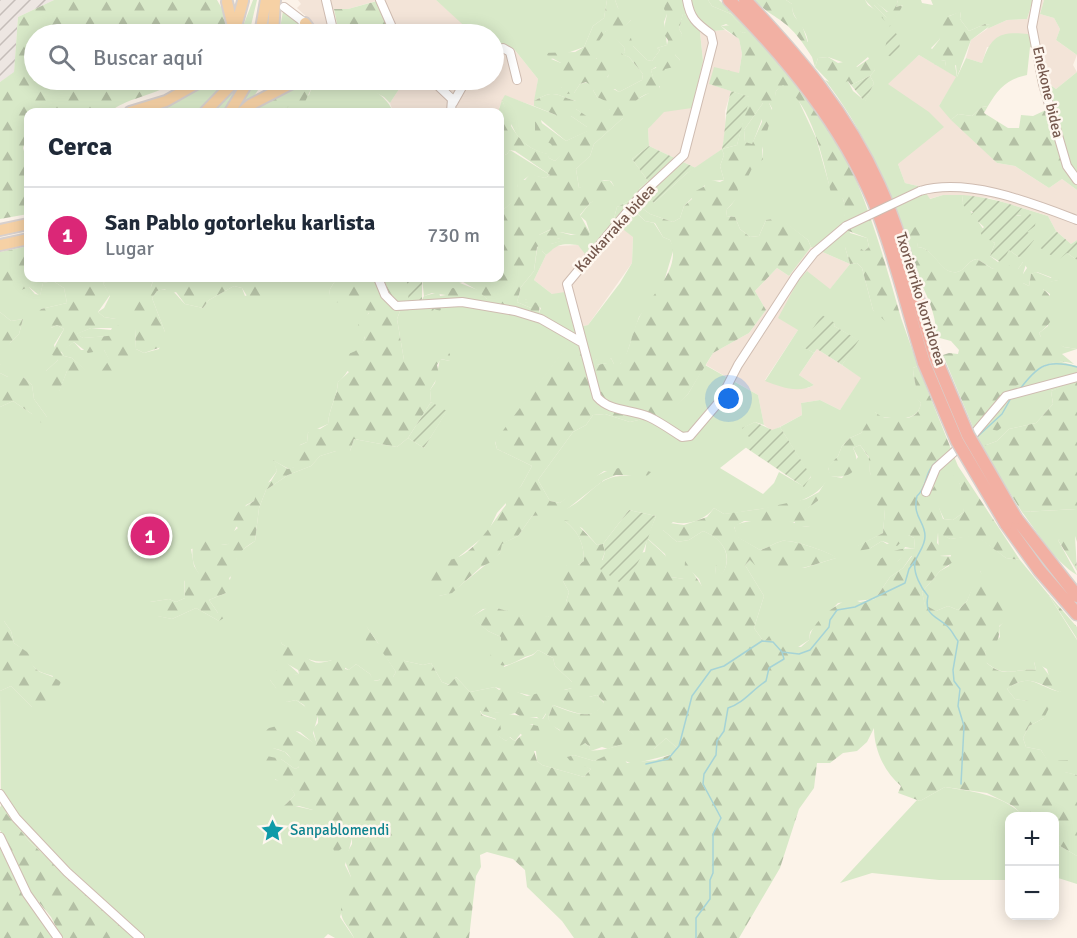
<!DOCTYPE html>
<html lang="es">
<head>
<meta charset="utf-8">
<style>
  :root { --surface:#fff; --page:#f6f6f7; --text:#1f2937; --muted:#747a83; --line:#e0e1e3; --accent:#db2777 }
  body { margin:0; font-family:Signika,sans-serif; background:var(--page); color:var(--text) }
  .controls { position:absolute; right:18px; bottom:18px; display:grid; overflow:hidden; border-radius:12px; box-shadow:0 3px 15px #0003 }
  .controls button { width:54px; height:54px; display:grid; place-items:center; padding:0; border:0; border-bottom:2px solid var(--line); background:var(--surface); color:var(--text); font:30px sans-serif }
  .you { position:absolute; left:729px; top:399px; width:21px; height:21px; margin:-15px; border:4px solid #fff; border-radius:50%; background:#1a73e8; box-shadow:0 0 0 9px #1a73e833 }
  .badge { display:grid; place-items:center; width:39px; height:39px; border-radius:50%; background:var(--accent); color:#fff; font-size:20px; font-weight:700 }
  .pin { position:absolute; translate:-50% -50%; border:3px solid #fff; box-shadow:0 2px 6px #0006 }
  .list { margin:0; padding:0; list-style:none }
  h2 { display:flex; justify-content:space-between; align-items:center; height:78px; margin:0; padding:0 24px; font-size:26px }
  h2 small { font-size:20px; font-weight:400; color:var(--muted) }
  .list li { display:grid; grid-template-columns:39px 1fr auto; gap:18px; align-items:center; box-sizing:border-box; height:96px; padding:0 24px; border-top:2px solid var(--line) }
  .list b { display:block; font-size:22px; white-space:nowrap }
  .list p { margin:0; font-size:20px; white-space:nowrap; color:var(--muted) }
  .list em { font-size:20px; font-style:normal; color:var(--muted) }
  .icon { flex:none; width:33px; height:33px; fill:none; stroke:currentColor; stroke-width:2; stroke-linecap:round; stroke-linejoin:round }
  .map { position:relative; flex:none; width:1077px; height:938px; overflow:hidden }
  .search { position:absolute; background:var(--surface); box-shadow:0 3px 15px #0003; left:24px; top:24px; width:480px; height:66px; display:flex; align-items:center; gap:15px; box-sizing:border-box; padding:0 21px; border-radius:33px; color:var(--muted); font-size:22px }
  .panel { position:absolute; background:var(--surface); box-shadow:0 3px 15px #0003; left:24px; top:108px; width:480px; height:174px; border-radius:12px }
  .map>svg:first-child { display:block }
  .residential { fill:#f3e4d8 }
  .industrial { fill:url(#industrial-furrows) }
  .green { fill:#d8e9c8 }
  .forest { fill:url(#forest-firs) }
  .garden { fill:url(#garden-furrows) }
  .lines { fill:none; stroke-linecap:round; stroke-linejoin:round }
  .stream { stroke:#a5d3d6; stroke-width:1.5 }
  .minor-casing { stroke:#cfbcb1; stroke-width:10 }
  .major-casing { stroke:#d8d0cd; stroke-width:14 }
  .highway-casing { stroke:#d8d0cd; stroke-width:15 }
  .minor { stroke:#fff; stroke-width:8 }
  .major { stroke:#f6d1a5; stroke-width:10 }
  .highway { stroke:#f2b0a3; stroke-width:12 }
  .minor-bridge-casing { stroke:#cfbcb1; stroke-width:10; stroke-linecap:butt }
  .highway-bridge-casing { stroke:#d8d0cd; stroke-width:15; stroke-linecap:butt }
  .minor-bridge { stroke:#fff; stroke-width:8 }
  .highway-bridge { stroke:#f2b0a3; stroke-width:12 }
  .labels { text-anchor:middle; stroke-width:5; stroke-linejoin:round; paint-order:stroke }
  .street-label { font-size:15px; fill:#75584d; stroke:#fef7ef }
  .culture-label { font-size:15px; fill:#0d838f; stroke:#fef7ef; text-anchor:start }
</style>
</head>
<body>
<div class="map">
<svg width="1077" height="938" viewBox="0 0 1077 938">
  <defs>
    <pattern id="industrial-furrows" width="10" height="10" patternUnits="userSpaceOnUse" patternTransform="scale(1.5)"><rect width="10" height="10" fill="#ede6e2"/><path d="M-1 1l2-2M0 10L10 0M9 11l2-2" fill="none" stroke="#c5bdb9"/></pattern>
    <pattern id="forest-firs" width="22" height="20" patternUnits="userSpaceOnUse" patternTransform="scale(1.5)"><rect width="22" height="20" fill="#d8e9c8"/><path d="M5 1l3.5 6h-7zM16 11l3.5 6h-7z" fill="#b4c0a5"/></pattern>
    <pattern id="garden-furrows" width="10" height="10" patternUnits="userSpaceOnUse" patternTransform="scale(1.5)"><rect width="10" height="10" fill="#d8e9c8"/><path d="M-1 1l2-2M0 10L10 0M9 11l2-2" fill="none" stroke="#b4c0a5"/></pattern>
  </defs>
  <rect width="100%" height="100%" fill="#fcf3e9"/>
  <path class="residential" d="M298,0H436L475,34H390L376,1L348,9H334L338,34H317L310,20L297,8L301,4Z
    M1033,0H1044L1040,14L1054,18L1060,29L1056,40L1077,55L1073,65L1077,72L1056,89L1036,75L1033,47H987L982,63L966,58L971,40L987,29L1007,20L1027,19Z
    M725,30L739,39L742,54L739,73L710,84L731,91L725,111L726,128L722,149L696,168L649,146L648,129L703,61L700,32Z
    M494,41L514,49L538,79L534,106L505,96L499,108L501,117L500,119V112H393L390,103L405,80H494Z
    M919,55L957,77L939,106L997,163L1015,166L1049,188L1062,179L1077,190V240L1071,244L1056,231L1048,216L990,198L943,195L929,199L922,187L905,183L898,164L887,84Z
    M613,222L633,236L632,263L588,325L574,328L552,294L534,280L546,255L556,246L578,245L586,253Z
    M811,247L850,264L798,330L765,380L808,388L814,385L799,375L817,349L862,378L840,410L820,400L801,403L802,415L772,431L764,425L758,395L706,365L713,353L749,333L766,310L755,291L777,268L789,276Z"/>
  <path class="industrial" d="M0,0H54L18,17L14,73L0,82Z"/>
  <path class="green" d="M253,0H257L249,34H240Z
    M436,0H607L604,18L593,26L584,47L551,59L561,63V87L574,93L580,84L608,77L609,72L596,58L589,47L606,31L619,26L622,29L631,20L618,8L615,0H666L667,14L664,22L667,45L657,48L660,50L652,61L647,60L633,46L614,37L624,47L625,52L622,54L629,57L643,74L642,80L619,92L615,89L593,90L597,97L610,102V109L594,122L576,109V101C555,95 555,89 534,101L538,79L514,49L494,41V34L472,33Z
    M683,0H708L712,6L731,14L747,32L743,33L726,24L721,26L725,30L700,32L703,61L692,108L664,112L648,129L649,146L632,159L648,181L639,189L654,203L687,173L722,149L724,155L720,166L724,180L709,181L684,206L680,218L673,222L650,214L631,200L617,207L613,222L585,254L578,245C566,244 559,243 551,251V244L563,240L557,238V234L560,232L571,235L590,233L586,221L580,216L590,203L614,186L611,181L604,180L579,188L576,169L590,156L594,144L623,118V112L634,101L660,87L654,81L651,70C662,64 667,70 680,60L675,55L682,34L679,29L683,13L686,15Z
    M786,0H865L868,5L887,18L874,5V0L887,12L892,10L894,20L903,5L896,7L898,0H921L922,3L933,5L931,0H1033L1027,19L1007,20L987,29L990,25L985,24L969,31L960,19L961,12L949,16L938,34L940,39L931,48L941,60L946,61L945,66L955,65L957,77L966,58L982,63C991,36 999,31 1028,34L1033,47H1030L1027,75C1007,79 998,89 988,106L982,107L972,116L958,114L951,120L939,106L956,77L919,55L888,84L929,112L944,127L898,164L905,183L922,187L930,199L943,195H963L962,203C977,214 987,240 995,243L990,256L998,262L1009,250L1020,258L1026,232L1021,215L1015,216L1022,208L1048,216L1056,231L1040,247L1067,253L1077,260V349L1064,347L1041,337L1039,333L1048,326L1050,294L1043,289V283L1058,280L1037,272L1031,274L1029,286L1023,283V274L1027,268L1023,262L1018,269L1013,270L1006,265L993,269L977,259C968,260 965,271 957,272C939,275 935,247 917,247L918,239L908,231L907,237C885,181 862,127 825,80L832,83L848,81L853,91L865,101L874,83L870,76L875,70L868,57L856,67L828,57L818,58L815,67L812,57L802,42H808C806,25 791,19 792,4Z
    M1044,0H1077V55L1056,40L1060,29L1054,18L1040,14Z
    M283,11L297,19L305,34H279Z
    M1077,72V185L1063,167L1036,75L1056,89Z
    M209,80H228L197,112H148L185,96Z
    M242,80H246L226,112H214Z
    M254,80H265L254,96L235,112Z
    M334,80C355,80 385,90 393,112H275L309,95L312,87H325L336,82Z
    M783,84L795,93L816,138L829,184L843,199L846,209L844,219L850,233L867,238L869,247L864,251L845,247L850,264L857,263L862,268L873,310L901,327V318L918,366L913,368C913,379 918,386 916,397L921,403C918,423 896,418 880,417L875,412L861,433L850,438L842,446L838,456L828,468L831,476L842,478L858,457L853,448L860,445L869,458L870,473L885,509L883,533L858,546L869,549L882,541L887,544L909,535L914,538L915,549L905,547L897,562L904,554L912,555L903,568L890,577L875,599L838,603L810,632L809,640L795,649L764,642L754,628L764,596L745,565L750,560L804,568L836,558C830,552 791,539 782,541C774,543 768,548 760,550L737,537L734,526C749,518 789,516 802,527L810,526L800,513L819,500L826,482C807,509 766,506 735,513L724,514L714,508C705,520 687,526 673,522L663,530L677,542L689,540L703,531C722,538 734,555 722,575L716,566L715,575L702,587L699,579L692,572L684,579L671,577L665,554L647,538L656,516L629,510L603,544L597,545L582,528L565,521C579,532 584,544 584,561L578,565H567L563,581L569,592L566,602L548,617L523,616L496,608L483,609L472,617L488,631L501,637L504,667L533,655L538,650L553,658L555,666L572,682V688L564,690L589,697L597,695L604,703C593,724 570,710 553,705L548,718C556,735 577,735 590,747L589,751C600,750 611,749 622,744L623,730H628L654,749L666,738L677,748L673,754L633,764L609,755L594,761L574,755L568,757L591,769L584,777L542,765L537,761L533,724H528L515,741L510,737L506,741L495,734L496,719L482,714L480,710L543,719L546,714L536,696C532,696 499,689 495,687L470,692L456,677L450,685L442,682L431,663L423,665L405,661L378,643L366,626L396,672L393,677L373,681L370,674L356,664L349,670L332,660C312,666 299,654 282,644L280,640L286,662L299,674L270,680L287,702L296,700L318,716L313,733L318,747L300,732L291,730L273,748L285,752L299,767L295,769L281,759L275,780C285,780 291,786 295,795L286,804L313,810V822L317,830L329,835L341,848L348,836L352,838L345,865L351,877L340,917L354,938H335L328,934L324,938H133L29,841L1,808L0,691L11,686L32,707L53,676C39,672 31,670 29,654L14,643L11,631L4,621H0V407L13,401L32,414L47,417L34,399L32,385L23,377H8L0,373V365L10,343L19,334L23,319L11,321L0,312V289L29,287L35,294L40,295L43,283L53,281L64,288L67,303L41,309L33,328H51L57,325L64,329L54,345L58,360L46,371L52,387L59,391L67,371L87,372L72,358L64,356L61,351L74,342L81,350H104L119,377L109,336L83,338L76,334L91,328L111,330L116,319L104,317L98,312L104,308L110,296L103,283L112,278H125L130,282L132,278H160L153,281L135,329L136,349L144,353L159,349L165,332L152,298L157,291C173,286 175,294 185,304L203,308L209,300L234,286L242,288L245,296L282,282L283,278H331L335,281L330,289L329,297L357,302L369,312C364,321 366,327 365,336C363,345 346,378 338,382C337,398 329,408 328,424L308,433L307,442L300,445L295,467L289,469L274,461L277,471L254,501L246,505L228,545L221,544L191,549L194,566L200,575L184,581L185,598L176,602L169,599L150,602L158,616L172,619L196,608L219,621L218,613L209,600L226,593L238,553L255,541L259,508L266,490L288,475L311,466L320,456L336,451H350L354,439L397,447L408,438L424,448L446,412L431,402L430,390L435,383L440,359L450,361V354L421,361L404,360L397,319L400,311L452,305L446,295L432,293L424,296L422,278H453L452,280L478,290L487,299L544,317L539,313L541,308L525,299V302L531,303V308L517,302L521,287L534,271L539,235L552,229L542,251L546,255L534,280L552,294L565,292L574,328L588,325L620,283L632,263L633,237L620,227L633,210L645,221L654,223L663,237L670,240L674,248L663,285L639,317L625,359L620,364H614L611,358L608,363L597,365V360L569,344L495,442L497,449L532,466L521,486L497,513L487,534L456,559L439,596L451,593L500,553L501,544L518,536L532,516C544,513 557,514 568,508C594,494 597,473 632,476L604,471L560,503L550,501L538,480L573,432L586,425L593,415L605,414L630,422L668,413L688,394L705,365L758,395L764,425L755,422L743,428L753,442L720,468L763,494L774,483L779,472L803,486L811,477L780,427L802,415L801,403L820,400L840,410L861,378L842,365L858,340L834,326L835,323L802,346L814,353L799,375L814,385C798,394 781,387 765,381L798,330L778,318L798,281L807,271L830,289L850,264L811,247L808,240L780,219L766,220L759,236L750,237L740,229L735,217L726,216L727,209C734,203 740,195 736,185L756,159H763L762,119L752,145L745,142L744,130L763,103H769L772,110L776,91Z
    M505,95L556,115L571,116L587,127L588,131L566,141L541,120L546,140L564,153L555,161L549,158L547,154C515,145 513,128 502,100Z
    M510,150L550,175L545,178L530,175L518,184C517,196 512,205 502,210L501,217L500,156L507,154Z
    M1058,361L1077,366V382L1051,391L1053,404L1036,423L1009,429L997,441L981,447L977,437L1001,412L999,401C1007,387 1042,365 1058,361Z
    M951,449L958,466H954L962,491L964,512L953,520L944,519L931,491L923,486C929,471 932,463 947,457Z
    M1077,509V542L1075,536L1058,540L1077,575C1054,561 1038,533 1022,512Z
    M938,532L950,539L976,535L1006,558L1020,560L1048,594L1077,640V775L1064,772L1067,761L1048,762L1041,750L1026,747L1023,738L1029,726L1044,718L1027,701L1015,699L1007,689C1031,671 1037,687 1061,692L1050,680L1047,669L1034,662L1036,670C1014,668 1005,679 986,662L985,651L1000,637L999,627L1005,620L980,571L967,601L958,610L948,606L936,611L925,606L922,592L940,571L949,566L951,555L939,556Z
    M945,787C975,792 1001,794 1024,816H1010L1009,880H939L872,873L840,883L917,800L920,801Z
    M1055,843L1077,856V884L1055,877Z"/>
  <path class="forest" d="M54,0H217L225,14L226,34H34V80H177C160,95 121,99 111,112H28V133L23,148L28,165V214L0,219V82L14,72L18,17Z
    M607,0H615L618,8L631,12V20L622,30L619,27L617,30L606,31L597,44L591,47L599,53L596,59L617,56V61L605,81H597L591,85L586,82L580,84L574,93L567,94L561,87V63L543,53L575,52L584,47L593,26L604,18Z
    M666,0H683L687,15L683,14L679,29L682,34L681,48L675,55L680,60L678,66L665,69L663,73L657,72L656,67L651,70L654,80L659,82V92C645,92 635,99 628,111L623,112V118L594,144L590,156L576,169L579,188C589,182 598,179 610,181L614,186L613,191L590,203L580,215L590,233L588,237L560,232L557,238L565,240L551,244V251L546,255L542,251L543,240L551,229L539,235L541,244L537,247L534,271L521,287L517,302L531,308V304L525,302V299L540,304L539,313L546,318L488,305L487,299L477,290L463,282L455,284L453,278H500L502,210C514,204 516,192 519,179L525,180L530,174L545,178L550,175L515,151L510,150L507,154L500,156L499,109L502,100L505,107L509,102L512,108L509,113L513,120L511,126C521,142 529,149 548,154L549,158L555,161L563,153L555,151L551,144L535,135V118L566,141L587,131V127L571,116L566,121H559L556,115L534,106V101C555,89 555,95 576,101V109L594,121L595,115L610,109V103L597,97L593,90L606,85L619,92L642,80L643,74L629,57L621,54L625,52L624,47L613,37L618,34L631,38L633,46L647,60L652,61L660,50L657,48L667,45L668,40L663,33L667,14L664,9Z
    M708,0H719C775,51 826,112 857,182C875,226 888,272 901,318V327L895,330L873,310L862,268L857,263L850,264L845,247L856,245L864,251L869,247L867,238L838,227C845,217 847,211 843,199L831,193C823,159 812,105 783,85L776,91L775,98L778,103L773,110L769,103H763L744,130L745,142L752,144L766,113L770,121L762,150L763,159L759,164L756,160L746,181L737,185L739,196L727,209L726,216L735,217L740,229L750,237L759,236L766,220L780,218L808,240L811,247L789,276L777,268L755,291L766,310L749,333L713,353L688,394L666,417L656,416L630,422L605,414L593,415L586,425L573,432L538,480L550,501L560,503C589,480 611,458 651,472L647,476L616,475L604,480L562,513L532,516L518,536L502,544L500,553L491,562L481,567L452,593L439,596L426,588L421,576L434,566L442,568L448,560C474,557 492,522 506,505L505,499L521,486L532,466L497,449L495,441L569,343L584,344L597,360V365L607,363L611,358L614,364H620C631,351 631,333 639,318C650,295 683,269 670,240L663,237L655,223L645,221L634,210L620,227L613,222L617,207L631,200L650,214L673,222L680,218L684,206L692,199V193L705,186L701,178L720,182L724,180L720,166L724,155L722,149L737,145L749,97L709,84L714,67L739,73L742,54L739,39L721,26L732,25L743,33L746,32L731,14L712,6Z
    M754,0H786L792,4C792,12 794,19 801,22L808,43L802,42C785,18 772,18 754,0Z
    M865,0H898L896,7L903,5L895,20L891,19V11L888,12L874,1V5L887,18L886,22Z
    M377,1L389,32L385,34H339L334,9H348Z
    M961,11L960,19L969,31L985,24L991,25L971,40L957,77L956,65L950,68L945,66L946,61L941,60L935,65L929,53L940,39L933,30L936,22Z
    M873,56L875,70L870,76L851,85L848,81L834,87L815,67L818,58L828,57L838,63L849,61L857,67Z
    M305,80L336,81L332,90L312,87L304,104L278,109L275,112H248Z
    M352,80H405L390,103L384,97Z
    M988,106L984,113L1008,128H1019L1021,115L1033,116L1048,109L1063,167L1077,185V190L1062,179L1049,188L1015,166L997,163L951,120L958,114L972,116L982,107Z
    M917,226L920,234L917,247C935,247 940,275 957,272C966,270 968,260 977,259L993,269L1002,263L1018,269L1023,262L1027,261L1023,274V283L1029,286L1031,274L1036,272L1051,278L1054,273L1060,274L1058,280L1043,284V289C1061,304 1057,319 1039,333L1041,337H1048L1064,347L1077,349L1062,354L1074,364C1052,357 1040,367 1024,381C1014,388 1006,390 999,401L1001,412L1008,416V423L997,431L988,428L977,437L943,355L949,353L958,354L959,350L951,341L936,337C937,313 926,295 917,274C912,263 910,249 907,237L908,231Z
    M28,246V278H112L103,283L110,295L98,312L104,317L116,319L119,328H91L77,334L83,338L119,335L127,347L131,364L119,377L107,378L101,372L109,360L104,350L88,353L74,342L61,352L64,356L72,358L88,372L72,376L67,371L59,392L43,383L46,371L58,360L51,354L64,329L57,325L51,328L33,329L29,323L41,309L67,303L64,288L53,281L43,283L40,296L29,287L21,290L0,289V252Z
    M160,278H261L270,282L273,278H283L279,291L264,304H252L242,288L234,286L209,300L203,308L185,304L176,292L170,294L165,289L157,291L152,298L165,332L167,345L144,353L136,349L135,329L126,319L135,292L151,287L153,281Z
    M331,278H405L422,300L424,296L439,292L440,296L446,295V290L453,288L468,291L463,306L442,307L440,311L434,309L429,318L425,315L424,309L400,311L397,319L404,360L415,357L421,360L443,348L450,354V361L441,359L437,365L439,375L430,390L431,402L408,438L397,447L354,439L350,451H336L320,456L311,466L288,475L266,490L259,508L255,541C241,550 234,555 236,572L229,578L232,585L226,593L209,600L218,613L226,609L230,614L219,621L196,608L172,619L147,614L146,608L150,602L169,599L176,602L185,598L184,570L199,574C191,562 191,551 195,537L218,536L221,544L228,545L229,535L238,528L232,523L236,512L254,501L259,487L271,481L277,471L273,460L288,469L294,467L290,462C291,447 295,448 307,442L308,433L314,428L320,429L328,424C329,408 337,398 338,382L349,372L342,368L341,357C356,350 357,354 365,337L358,325L369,313C355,300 344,297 327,307L330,289L335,281Z
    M0,312L11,321L23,319L19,334L10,343L9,359L0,365Z
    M918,366L951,449L947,457C931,463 929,471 923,486L931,491L936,484L941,489L938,504L943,519L953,520L964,512C960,498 965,485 953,475L954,466H958L1020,560L1006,558L976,536L950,539L938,533L937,543L942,549L940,556L960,557L940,571L922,592L925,605L936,611L948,606L958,610L967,601L979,570L1014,615L999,626C1000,640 997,645 985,651L987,663C1005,679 1013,668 1036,670L1032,652L1062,693C1039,685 1029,672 1007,689L1015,699L1051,704L1044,718L1029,726L1023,738L1026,747L1041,750L1048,761L1068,760L1065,772L1077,775V856L1055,843L1054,816H1024L1013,806L987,793L945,787L920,801L898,793L901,786C884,772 874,749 874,728L867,742L857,751L843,753L830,763H817L814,788L799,809L780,868L739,938H574L562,921L527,887L525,870L513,859L487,852L480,855L481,867L476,876L469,938H354C348,924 335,917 344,900L341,894V883L351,877L344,858L352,844V838L348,836L346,845L335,854L329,836L317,830L313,822V810L299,806L282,808L295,795C289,782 280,783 269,776L265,762L267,756L281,759L295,769L299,767C292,764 291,756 285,752C275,747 261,749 262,734L269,728L285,724L317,745L313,729L318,723V716L309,713L304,705L296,700L287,702L277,697L276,688L270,680L272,673L280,669L288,675L299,674L298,670L277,658L274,643L280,639L282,644C287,647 292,648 296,650C312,659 310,667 332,660V651H337L345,662V669L349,670L356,664L370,674L374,681L380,680L382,674L393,677L396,672L383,653L366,646L365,625L378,643L393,647L405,661L423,665L431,663L442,682L449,685L456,677L470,692L495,687L499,690L505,687L527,696L543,692L548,710L541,721L537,717L523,718L515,713L505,716L500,713L480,711L482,715C491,719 500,717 501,729L496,734L506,741L509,737L515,741L522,735L517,731L515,725L521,722L538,726L540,732L535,738L545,746L543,751H534L537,761L542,765L584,777L591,769L570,761L567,757L574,755L594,761L614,752L620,753L627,763L656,760L673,754L677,748L666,738L654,749L643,751L634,735L628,730H623V744L608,749L602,747L588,752L590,747L585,743L579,747L572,744L570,738L561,736L560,730L551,725L548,718L553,705C569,711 593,724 604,702L597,695L589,697V701L581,705L559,699L558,692L572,688V682L555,666L553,658L538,650C533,655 531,655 525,657C510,664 503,672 490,657L493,648L501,645V637L488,631L471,617L490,606L507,611L512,607L523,616L533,613L548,617L555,602H566L569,592L563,581L554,578L549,570L556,567L562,570L567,565H578L584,561C584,543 578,531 564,520L575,522L597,545L603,544L605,552L602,560L645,552L647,538C659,551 674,557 671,577L684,579L685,561L702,586L709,579L711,570L715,574L716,565L722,574C735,555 721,538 703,531L689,540L677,542L663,530V522L684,525L707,517L714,508L724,514L760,509L806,499L819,492L826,481V489L819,500L801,513L809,518L810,526L802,527L801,536L795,531V522L744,521L734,527L738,537L760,550C768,548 774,543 782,541C791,539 830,552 837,558C815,563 797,575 775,565L766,570L756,566L750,560L745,565L764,596L754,628L764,642L770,635H779L787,646L801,647L809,640C811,622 835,605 850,598L860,602L875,599L890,577L903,568L912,556L904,555L897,562L880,568L874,564C887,553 898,547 915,549L914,538L909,535L897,546L882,541L869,549L857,551V546L883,533L885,509L876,505C874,499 868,464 869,457L860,445L853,448C863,468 851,480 830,476L828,467L838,456L842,446L850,438L861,433L874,411C882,419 890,420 899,414L907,418C916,416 919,412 921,403L915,397C918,386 913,379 913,368Z
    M0,373L8,377H23L32,385L34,399L47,417L44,423L35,421L32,414L13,401L0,407Z
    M1077,381V509L1022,512L981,447L997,441L1009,429L1036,423L1053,404L1051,391Z
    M1068,535L1075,536L1077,571L1058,540Z
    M1048,594L1077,627V640L1076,637Z
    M0,621H4L11,631L14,643L30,654C32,677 46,670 61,682L56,692L38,708L32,707L11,686L0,691Z
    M0,806L29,841L133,938H62L51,917L25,885L0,830Z
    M0,848L25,899L53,938H0Z"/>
  <path class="garden" d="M890,25L898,36L900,48L893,58L884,53Z
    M870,76L874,83L865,102L851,85Z
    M731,91L750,97L737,145L722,149C726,129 725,110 731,91Z
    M649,146L696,168L687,173L654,203L639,189L648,181L632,159Z
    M963,195C984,197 1002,201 1022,208L1016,216L1030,214L1036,218L1035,226L1027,232L1032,234L1034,240L1020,258L1009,250L1002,263L990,256L995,243L982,236L980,231L984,227L971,215L973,212L967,210L962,203Z
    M1056,231L1071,244L1077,240V260L1067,253L1058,260L1039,247Z
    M405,278H422V300L408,301L409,287Z
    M822,315L835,323L834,326L859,340L842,365L817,349L814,353L801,346Z
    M431,402L447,411L424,448L408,438Z
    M755,422L772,430L780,427L811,476L804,487L745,447L752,441L742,428Z
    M629,510L656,516C646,541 642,565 622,584L600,569L605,552L603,544Z"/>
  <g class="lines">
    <path class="stream" d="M1020,389C1038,365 1047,359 1077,367
      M977,437L1002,414L1011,398
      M944,457C921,469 930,485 917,496C912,517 925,521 925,536C925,547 918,552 915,562C913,573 921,588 928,596C924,614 934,615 946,625C952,630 954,636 958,641L953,670L954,681L960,689L958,706L964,726L961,784
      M646,764L668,759L679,746L692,696L711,670L724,666L762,641L773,642L782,652
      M696,938V918L710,899V880L713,873V834L721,818L703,784L704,774L716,755L717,741L724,731L728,708C744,703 752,690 766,681L769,668L784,659L782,652L799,654L810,650L829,627L830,620L837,610L855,607L905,583L909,569L915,561"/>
    <defs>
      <path id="minor" d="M326,0L334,34
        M380,0L395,34
        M687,0C690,18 696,23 711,34L713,43L684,155L642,194L567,284L597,397C610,412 631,409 649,417C660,422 671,430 682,437L690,436L719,402L738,365L796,276L814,253L846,226
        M1037,0L1032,27L1043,84L1067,166L1077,180
        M284,7L305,23
        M494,53L503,48L510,52L517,80
        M432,80L452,99L451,112
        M453,103L466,80
        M920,191C968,177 1032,203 1077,220
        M378,278L385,295L396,306L462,302L515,311L541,319L581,342
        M926,492L936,468L973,435L1006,396L1077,377
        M0,794L16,818L67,872L140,938
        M0,837L27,894L58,938"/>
      <path id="major" d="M227,2L234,31
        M305,23L313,34
        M234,34L243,1
        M260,34L266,0
        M273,34L275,0
        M130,112L166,101L203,80
        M205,112L236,80
        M230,112L249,80
        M242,112L250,105L298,80
        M0,230L28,224
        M0,245L28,239"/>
      <path id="highway" d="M729,0C788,60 841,124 874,202C895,254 907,309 924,363
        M745,0C798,56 847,113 879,185C904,240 917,301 936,359
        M1016,518L1077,596
        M1006,524L1039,570L1077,614"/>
    </defs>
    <use href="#minor" class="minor-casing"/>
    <use href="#major" class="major-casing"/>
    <use href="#highway" class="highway-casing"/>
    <use href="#minor" class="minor"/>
    <use href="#major" class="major"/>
    <use href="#highway" class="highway"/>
    <defs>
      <path id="minor-bridge" d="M846,226L920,191"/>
      <path id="highway-bridge" d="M936,359L968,435L1016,518
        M924,363L957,441L1006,524"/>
    </defs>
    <use href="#minor-bridge" class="minor-bridge-casing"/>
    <use href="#highway-bridge" class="highway-bridge-casing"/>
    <use href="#minor-bridge" class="minor-bridge"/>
    <use href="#highway-bridge" class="highway-bridge"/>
  </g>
  <defs>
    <symbol id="sight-bare" viewBox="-9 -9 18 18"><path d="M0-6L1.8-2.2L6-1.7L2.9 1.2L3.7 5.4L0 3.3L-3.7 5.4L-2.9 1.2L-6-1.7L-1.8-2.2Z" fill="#0f9aa8" stroke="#fef7ef" stroke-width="2.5" paint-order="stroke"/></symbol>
  </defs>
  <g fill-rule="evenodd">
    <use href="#sight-bare" x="256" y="814" width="33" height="33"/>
  </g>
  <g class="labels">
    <g class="street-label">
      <text transform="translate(1048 92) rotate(77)" y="5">Enekone bidea</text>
      <text transform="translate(615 228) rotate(-48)" y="5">Kaukarraka bidea</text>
      <text transform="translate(921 299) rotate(73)" y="5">Txorierriko korridorea</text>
    </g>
    <g class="culture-label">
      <text x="290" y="835">Sanpablomendi</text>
    </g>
  </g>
</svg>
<div class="controls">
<button>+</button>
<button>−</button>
</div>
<div class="you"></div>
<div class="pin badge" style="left:150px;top:536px">1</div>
<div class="search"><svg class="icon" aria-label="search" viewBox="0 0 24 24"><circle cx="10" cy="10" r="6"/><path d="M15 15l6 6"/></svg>Buscar aquí</div>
<section class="panel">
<h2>Cerca<small></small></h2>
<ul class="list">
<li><span class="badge">1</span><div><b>San Pablo gotorleku karlista</b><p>Lugar</p></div><em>730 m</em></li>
</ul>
</section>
</div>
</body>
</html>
